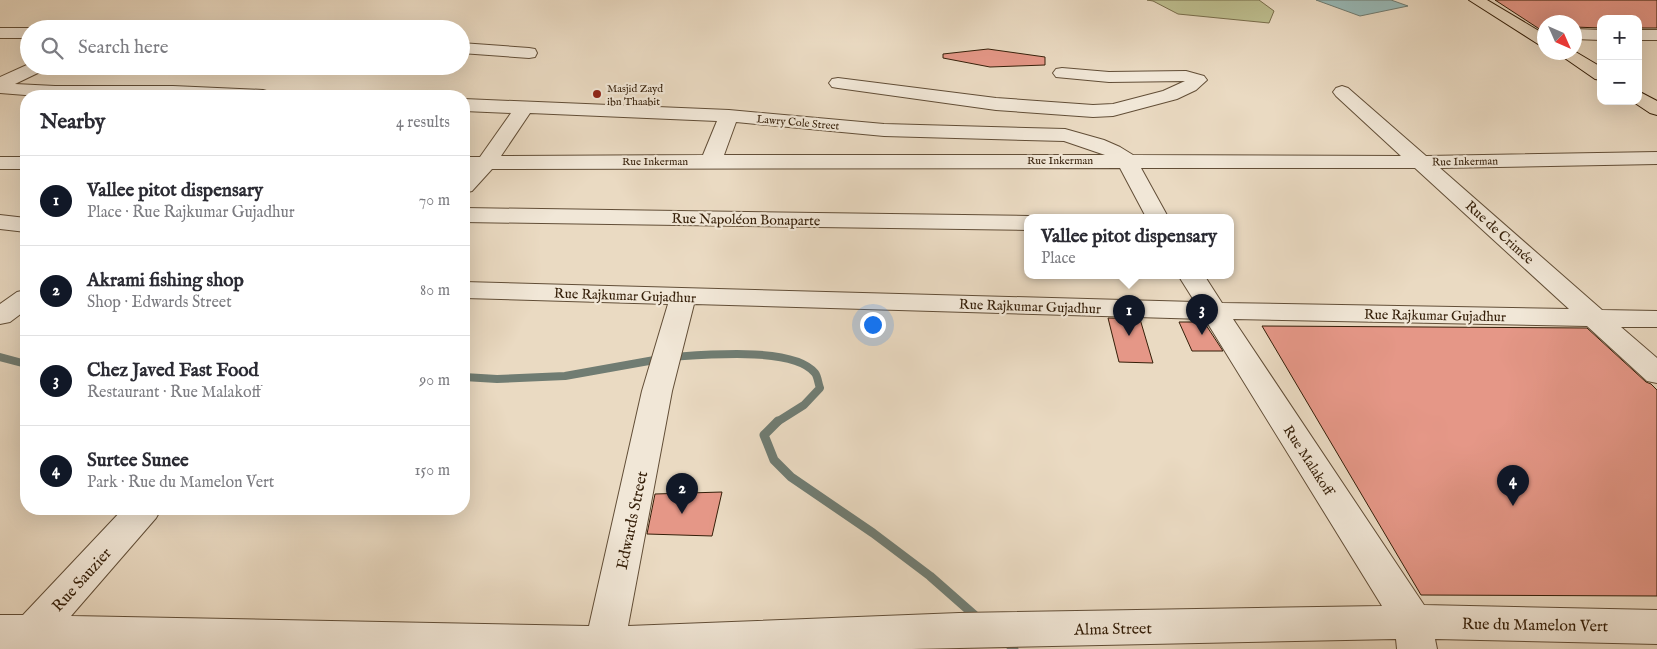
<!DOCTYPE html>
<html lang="en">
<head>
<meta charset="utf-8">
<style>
  :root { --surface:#fff; --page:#f7f7f7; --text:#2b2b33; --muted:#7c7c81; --line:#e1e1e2; --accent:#111827 }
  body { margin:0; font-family:"IM FELL English",serif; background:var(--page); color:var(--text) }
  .controls { position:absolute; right:15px; top:15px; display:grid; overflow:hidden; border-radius:10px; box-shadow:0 5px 20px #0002 }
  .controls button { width:45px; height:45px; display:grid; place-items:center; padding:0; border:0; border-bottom:1px solid var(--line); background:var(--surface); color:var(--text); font:25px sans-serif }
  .compass { position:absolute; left:1537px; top:15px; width:45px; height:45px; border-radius:50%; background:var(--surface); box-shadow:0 5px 20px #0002; rotate:135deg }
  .you { position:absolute; left:872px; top:324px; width:18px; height:18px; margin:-12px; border:4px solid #fff; border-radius:50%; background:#1a73e8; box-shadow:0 0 0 8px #1a73e833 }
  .badge { display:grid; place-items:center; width:32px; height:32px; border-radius:50%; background:var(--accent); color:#fff; font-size:16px; font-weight:700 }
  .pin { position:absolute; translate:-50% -41px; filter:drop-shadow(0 1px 2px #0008) }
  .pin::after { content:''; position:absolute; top:26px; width:18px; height:15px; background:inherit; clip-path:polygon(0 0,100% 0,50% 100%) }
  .popup { position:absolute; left:1024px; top:214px; width:210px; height:65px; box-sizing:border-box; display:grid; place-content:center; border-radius:10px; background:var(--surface); filter:drop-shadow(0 1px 4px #0005); font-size:16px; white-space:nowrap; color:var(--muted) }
  .popup b { font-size:19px; color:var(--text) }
  .popup::after { content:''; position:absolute; left:50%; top:100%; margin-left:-10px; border:10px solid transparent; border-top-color:var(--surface) }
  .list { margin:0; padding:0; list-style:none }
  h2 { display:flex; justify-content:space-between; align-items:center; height:65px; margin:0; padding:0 20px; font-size:21px }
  h2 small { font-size:16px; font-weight:400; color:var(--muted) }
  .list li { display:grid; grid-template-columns:32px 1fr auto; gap:15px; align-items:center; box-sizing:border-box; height:90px; padding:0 20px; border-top:1px solid var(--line) }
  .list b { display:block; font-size:19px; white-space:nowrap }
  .list p { margin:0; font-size:16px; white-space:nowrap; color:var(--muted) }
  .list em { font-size:16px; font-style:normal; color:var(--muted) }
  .icon { flex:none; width:28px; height:28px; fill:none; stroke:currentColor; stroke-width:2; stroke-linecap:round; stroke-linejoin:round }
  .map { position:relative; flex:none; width:1657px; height:649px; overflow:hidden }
  .search { position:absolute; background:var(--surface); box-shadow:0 5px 20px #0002; left:20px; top:20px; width:450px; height:55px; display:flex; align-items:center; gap:12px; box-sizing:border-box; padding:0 18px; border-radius:28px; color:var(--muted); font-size:19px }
  .panel { position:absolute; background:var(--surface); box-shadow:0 5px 20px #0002; left:20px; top:90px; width:450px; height:425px; border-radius:20px }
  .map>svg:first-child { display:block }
  .green { fill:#bdbe8f; stroke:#796e4c }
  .water { fill:#98bab8; stroke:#707c72 }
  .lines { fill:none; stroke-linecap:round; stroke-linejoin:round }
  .stream-far1 { stroke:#707c72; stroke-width:8 }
  .stream { stroke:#707c72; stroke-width:9 }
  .building { fill:#e59787; stroke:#351f09 }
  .minor-casing { stroke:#624e37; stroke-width:2 }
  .major-casing { stroke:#351f09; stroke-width:2 }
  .minor { fill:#f1e7d7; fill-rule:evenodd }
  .major { fill:#eadac2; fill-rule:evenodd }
  .poi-dot { fill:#8f2418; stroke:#f1e7d7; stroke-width:2 }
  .labels { text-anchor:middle; stroke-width:4.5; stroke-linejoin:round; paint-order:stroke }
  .far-poi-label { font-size:11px; fill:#351f09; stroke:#f1e7d7; text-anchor:start }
  .far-street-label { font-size:11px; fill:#351f09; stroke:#f1e7d7 }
  .street-label { font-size:14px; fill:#351f09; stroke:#f1e7d7 }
  .near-street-label { font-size:16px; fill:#351f09; stroke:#f1e7d7 }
</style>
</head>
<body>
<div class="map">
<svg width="1657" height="649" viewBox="0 0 1657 649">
  <rect width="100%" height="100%" fill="#eadac2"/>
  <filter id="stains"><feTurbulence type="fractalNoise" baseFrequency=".004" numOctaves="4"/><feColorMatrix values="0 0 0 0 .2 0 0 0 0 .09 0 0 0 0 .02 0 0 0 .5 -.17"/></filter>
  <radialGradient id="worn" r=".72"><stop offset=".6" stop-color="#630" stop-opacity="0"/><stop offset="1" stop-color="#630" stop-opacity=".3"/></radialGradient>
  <path class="green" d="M1147,0H1259L1274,11L1269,23L1178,14L1153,1Z"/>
  <path class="water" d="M1316,0H1391L1408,6L1360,16Z"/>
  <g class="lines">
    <path class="stream-far1" d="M0,357L26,364
      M671,357C703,355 794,346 815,373C818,377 818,383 820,388L804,405L777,422
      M464,377L497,379L565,376L660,359"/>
    <path class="stream" d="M778,421L764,435L774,460L791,477L873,533L930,576L980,620
      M1004,640L1014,649"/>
  </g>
  <path class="building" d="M1495,0H1657V28H1638V19H1601V28L1574,27V22H1544V32Z
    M988,49L1045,57V65L990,67L943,58V54Z
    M1108,318L1140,319L1153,363L1119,362Z
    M1179,322H1204L1223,351H1192Z
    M1262,326L1587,328L1646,382L1651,384L1657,390V596L1421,595Z
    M722,492L712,536L647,534L655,494Z"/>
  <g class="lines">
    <defs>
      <path id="minor" d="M0,28H29L31,29H29V38H0Z
        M1574,29L1601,30V40L1574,39Z
        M1638,30H1657V40H1638Z
        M461,43L529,48L535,49L537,53L535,57L529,58L461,53Z
        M29,64V66H47L44,70L15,84L55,86H173L263,90L270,92L272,96H38L0,93V77Z
        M1062,68L1109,72L1186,71L1204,76L1207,80L1196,90L1177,99L1113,116L1093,117L996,110L838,88L832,87L829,83L832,79L838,78L996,98L1093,105L1113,104L1163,91L1185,81L1109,82L1056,77L1053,73L1056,69Z
        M1342,86L1348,88L1426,156L1657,152V164L1440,168L1602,310L1657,311V327H1621L1657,358V383L1647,381L1587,326L1233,319L1424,605L1657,610V644L1435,639L1437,649H1397L1396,639L912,649H0V615H23L123,509H161L156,518L71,616L589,626L642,391L668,304L464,298V282L1195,302L1178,275H1204L1222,303L1569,309L1415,168H1141L1168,217H1146L1120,168L492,169L472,191L464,193V174L468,169H464V157H480L511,113L464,111V99L729,110L884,124L1065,129L1104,140L1120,147L1133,155L1401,156L1336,96L1333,92L1336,88ZM530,113L717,121L703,155L501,156ZM736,122L884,136L1064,141L1105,155H724ZM694,304L1205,319L1382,606L959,613L628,626L672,391Z
        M0,157H26V169H0Z
        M464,208L1028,216L1033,217H1028V230L464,222Z
        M0,215L26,218V232L0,229Z
        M26,290V310L10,322L0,324V304L17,292Z"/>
      <path id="major" d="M1469,0H1487L1544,34V46L1538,44Z
        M1574,51L1601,67V80L1595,79L1556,52Z
        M1638,91L1657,101V115L1650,113L1632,101H1638Z"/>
    </defs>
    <use href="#minor" class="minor-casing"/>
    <use href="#major" class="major-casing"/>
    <use href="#minor" class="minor"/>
    <use href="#major" class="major"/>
  </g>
  <circle class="poi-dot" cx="597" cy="94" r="5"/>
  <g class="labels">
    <g class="far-poi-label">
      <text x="607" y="92">Masjid Zayd<tspan x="607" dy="13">ibn Thaabit</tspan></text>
    </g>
    <g class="far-street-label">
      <text transform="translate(798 122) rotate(5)" y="4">Lawry Cole Street</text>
      <text x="1060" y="164">Rue Inkerman</text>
      <text x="655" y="165">Rue Inkerman</text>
      <text transform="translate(1465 161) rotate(-1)" y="4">Rue Inkerman</text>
    </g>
    <g class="street-label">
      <text transform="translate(746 219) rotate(1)" y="5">Rue Napoléon Bonaparte</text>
      <text transform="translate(1500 232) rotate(42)" y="5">Rue de Crimée</text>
      <text transform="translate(625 295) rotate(2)" y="5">Rue Rajkumar Gujadhur</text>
      <text transform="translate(1030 306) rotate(2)" y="5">Rue Rajkumar Gujadhur</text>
      <text transform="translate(1435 315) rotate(1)" y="5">Rue Rajkumar Gujadhur</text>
      <text transform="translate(1309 460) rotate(57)" y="5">Rue Malakoff</text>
    </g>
    <g class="near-street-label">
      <text transform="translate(631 520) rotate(-78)" y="6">Edwards Street</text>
      <text transform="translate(81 579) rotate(-48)" y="6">Rue Sauzier</text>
      <text transform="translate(1535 624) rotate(1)" y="6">Rue du Mamelon Vert</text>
      <text transform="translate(1113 628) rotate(-1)" y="6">Alma Street</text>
    </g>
  </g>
  <rect width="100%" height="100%" filter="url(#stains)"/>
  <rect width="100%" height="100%" fill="url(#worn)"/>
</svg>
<div class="controls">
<button>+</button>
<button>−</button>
</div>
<svg class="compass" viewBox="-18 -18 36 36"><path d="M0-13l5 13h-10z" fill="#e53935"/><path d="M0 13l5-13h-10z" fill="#7c7c81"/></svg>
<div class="you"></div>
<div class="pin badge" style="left:1129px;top:336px">1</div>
<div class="popup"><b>Vallee pitot dispensary</b>Place</div>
<div class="pin badge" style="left:682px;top:514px">2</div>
<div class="pin badge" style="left:1202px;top:335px">3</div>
<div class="pin badge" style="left:1513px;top:506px">4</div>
<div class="search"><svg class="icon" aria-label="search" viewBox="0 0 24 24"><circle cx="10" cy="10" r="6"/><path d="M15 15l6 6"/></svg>Search here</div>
<section class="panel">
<h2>Nearby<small>4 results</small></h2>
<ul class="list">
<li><span class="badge">1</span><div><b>Vallee pitot dispensary</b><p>Place · Rue Rajkumar Gujadhur</p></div><em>70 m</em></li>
<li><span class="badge">2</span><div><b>Akrami fishing shop</b><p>Shop · Edwards Street</p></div><em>80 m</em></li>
<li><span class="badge">3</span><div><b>Chez Javed Fast Food</b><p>Restaurant · Rue Malakoff</p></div><em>90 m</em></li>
<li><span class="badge">4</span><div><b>Surtee Sunee</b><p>Park · Rue du Mamelon Vert</p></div><em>150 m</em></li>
</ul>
</section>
</div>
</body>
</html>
